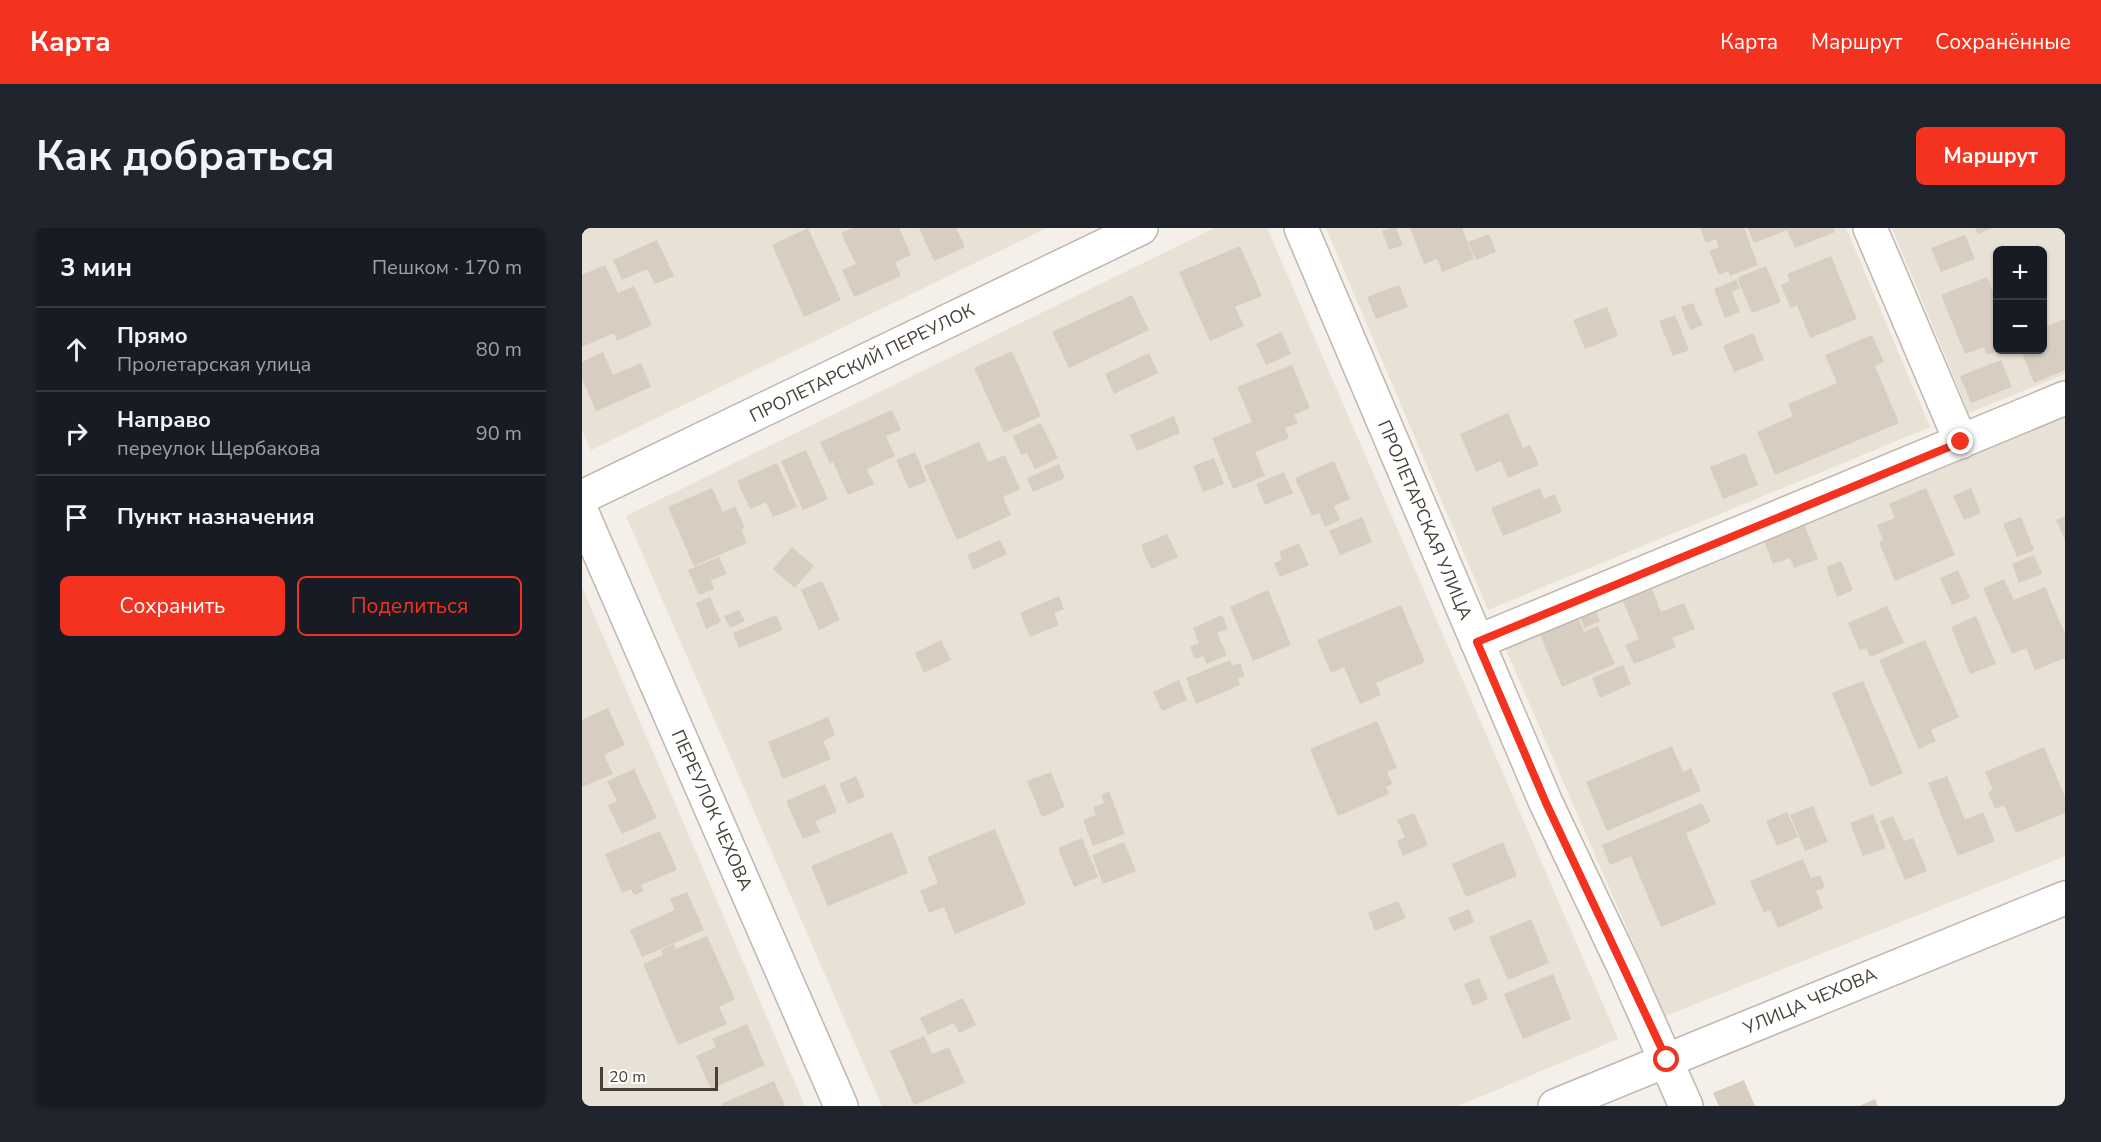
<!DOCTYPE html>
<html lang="ru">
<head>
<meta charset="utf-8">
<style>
  :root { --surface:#171b24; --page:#20242c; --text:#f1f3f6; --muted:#9ea1a6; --line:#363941; --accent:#f33320 }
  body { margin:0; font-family:"Nunito Sans",sans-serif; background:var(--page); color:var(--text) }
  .controls { position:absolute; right:18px; top:18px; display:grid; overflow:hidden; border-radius:9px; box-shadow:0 2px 4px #0004 }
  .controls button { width:54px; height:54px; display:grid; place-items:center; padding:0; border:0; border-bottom:2px solid var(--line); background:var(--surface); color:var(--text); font:30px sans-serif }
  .scale { position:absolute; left:18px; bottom:15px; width:118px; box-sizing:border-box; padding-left:6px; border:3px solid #474037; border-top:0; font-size:16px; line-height:21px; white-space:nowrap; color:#474037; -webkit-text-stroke:4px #fff; paint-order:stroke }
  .stop { position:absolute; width:18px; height:18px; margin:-14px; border:4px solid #f33320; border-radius:50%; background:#fff }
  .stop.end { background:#f33320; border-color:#fff; box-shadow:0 2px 6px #0008 }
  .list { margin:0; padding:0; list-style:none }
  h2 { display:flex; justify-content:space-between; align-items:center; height:78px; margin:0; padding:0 24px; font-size:26px }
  h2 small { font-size:20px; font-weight:400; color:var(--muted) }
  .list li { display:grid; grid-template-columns:39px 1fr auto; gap:18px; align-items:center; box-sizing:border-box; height:84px; padding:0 24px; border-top:2px solid var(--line) }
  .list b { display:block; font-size:22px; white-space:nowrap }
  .list p { margin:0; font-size:20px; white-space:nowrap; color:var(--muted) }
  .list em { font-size:20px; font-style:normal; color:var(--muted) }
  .actions { display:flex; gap:12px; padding:18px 24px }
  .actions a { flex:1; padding:14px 0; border:2px solid var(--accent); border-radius:9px; text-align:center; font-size:21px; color:var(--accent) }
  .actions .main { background:var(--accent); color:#fff }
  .icon { flex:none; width:33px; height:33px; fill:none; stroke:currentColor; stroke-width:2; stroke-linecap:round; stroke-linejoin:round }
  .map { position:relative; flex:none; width:1483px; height:878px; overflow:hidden; border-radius:9px }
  header { display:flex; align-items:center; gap:36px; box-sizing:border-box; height:84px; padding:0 30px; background:var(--accent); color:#fff }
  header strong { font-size:28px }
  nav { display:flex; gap:33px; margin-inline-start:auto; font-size:21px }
  .intro { display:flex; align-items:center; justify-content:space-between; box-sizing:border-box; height:144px; padding:0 36px }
  h1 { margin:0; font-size:42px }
  .button { padding:15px 27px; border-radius:9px; background:var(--accent); color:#fff; font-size:21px; font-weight:700 }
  main { display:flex; gap:36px; padding:0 36px }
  aside { flex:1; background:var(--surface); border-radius:9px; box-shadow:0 2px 4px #0004 }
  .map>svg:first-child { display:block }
  .residential { fill:#e7e1d6; fill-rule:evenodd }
  .building { fill:#d8cdc1 }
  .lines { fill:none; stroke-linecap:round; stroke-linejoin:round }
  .minor-casing { stroke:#bfb7ab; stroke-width:36 }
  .minor { stroke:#fff; stroke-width:33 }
  .route { stroke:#f33320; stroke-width:8 }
  .labels { text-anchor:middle; stroke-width:6; stroke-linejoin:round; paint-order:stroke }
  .street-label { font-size:18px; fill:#474037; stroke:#fff }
</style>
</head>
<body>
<header>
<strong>Карта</strong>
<nav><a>Карта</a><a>Маршрут</a><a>Сохранённые</a></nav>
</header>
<div class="intro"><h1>Как добраться</h1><a class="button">Маршрут</a></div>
<main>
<aside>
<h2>3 мин<small>Пешком · 170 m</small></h2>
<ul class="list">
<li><svg class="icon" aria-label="ahead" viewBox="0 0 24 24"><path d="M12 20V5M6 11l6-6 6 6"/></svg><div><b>Прямо</b><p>Пролетарская улица</p></div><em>80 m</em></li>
<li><svg class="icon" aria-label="right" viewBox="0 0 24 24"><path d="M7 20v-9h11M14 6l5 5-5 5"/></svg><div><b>Направо</b><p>переулок Щербакова</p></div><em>90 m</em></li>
<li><svg class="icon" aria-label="arrive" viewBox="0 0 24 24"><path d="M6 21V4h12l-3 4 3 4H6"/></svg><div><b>Пункт назначения</b></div></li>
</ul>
<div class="actions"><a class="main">Сохранить</a><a>Поделиться</a></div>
</aside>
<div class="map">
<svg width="1483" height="878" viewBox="0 0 1483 878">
  <rect width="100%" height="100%" fill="#f4efe8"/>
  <path class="residential" d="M0,0H465L9,222L0,202Z
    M633,0H685L1036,811L876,878H300L44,288Z
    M744,0H1264L1348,199L906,382Z
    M1310,0H1483V146L1387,185ZM1416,22H1460V122H1416Z
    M1483,178V628L1083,788L921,415Z
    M0,359L223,878H0Z"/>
  <path class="building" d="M226,0L259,72L222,89L190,17Z
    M271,0H317L329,27L313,34L319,48L272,69L260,42L274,36L259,5Z
    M337,0H374L383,19L352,33Z
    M808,0H814L821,17L807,22L800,3Z
    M828,0H880L892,31L860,44L855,31L842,36Z
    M1118,0H1162L1176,37L1148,48L1146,43L1137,47L1127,23L1137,19L1134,11L1124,15Z
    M1166,0H1251L1253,4L1213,20L1205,2L1172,15Z
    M1393,0H1410L1396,6Z
    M907,6L914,24L894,32L886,14Z
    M1383,7L1393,31L1359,44L1349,20Z
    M75,12L92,48L73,56L65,41L40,52L31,32Z
    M658,18L680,68L653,79L662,98L628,113L597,44Z
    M1249,28L1275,91L1228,110L1215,77L1209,80L1199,57L1208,53L1205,46Z
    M23,37L36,65L52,58L70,97L35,113L32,105L0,119V47Z
    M1184,38L1199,74L1170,85L1155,50Z
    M1405,49L1416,76V123L1405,127L1402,119L1383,126L1359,67Z
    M1154,52L1158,60L1150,64L1158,84L1143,90L1132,61Z
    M817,57L826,79L794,91L785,69Z
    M550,67L567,102L487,140L470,104Z
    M1111,75L1121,97L1108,102L1099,79Z
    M1025,79L1036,108L1003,121L991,92Z
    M1093,87L1107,122L1091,128L1077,93Z
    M1483,91V142L1452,155L1439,122H1461V100Z
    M699,104L709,126L684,137L674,116Z
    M1171,105L1182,132L1152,144L1141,118Z
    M1290,107L1302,134L1293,138L1317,195L1193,247L1175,204L1211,188L1206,176L1255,155L1243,127Z
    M430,123L459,188L422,205L392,140Z
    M21,124L31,147L59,135L69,159L14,183L0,151V134Z
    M567,125L576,145L532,166L523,146Z
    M1419,132L1430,159L1389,175L1378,148Z
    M710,137L728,180L712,187L716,195L703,200L707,210L673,224L683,248L651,261L630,210L670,194L655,159Z
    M310,182L319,202L304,208L313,228L285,241L292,256L266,267L251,234L248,236L238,214Z
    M926,185L941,220L948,217L957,237L926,250L919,233L894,244L878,206Z
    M592,188L598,205L555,223L548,207Z
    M459,195L476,230L453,241L445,225L439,227L431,208Z
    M397,214L406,234L423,227L438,261L421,269L429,287L375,312L342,238Z
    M224,222L246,271L221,282L199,233Z
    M333,224L345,253L327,261L314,232Z
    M1163,225L1176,257L1141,271L1128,239Z
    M632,230L642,256L621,264L611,238Z
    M752,233L768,271L752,278L758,292L743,299L737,285L730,288L713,250Z
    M195,235L215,279L191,289L184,274L168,281L155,253Z
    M477,236L483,250L451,264L445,250Z
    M702,244L711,265L683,277L674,256Z
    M130,260L141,284L153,278L163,300L159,301L165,315L112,338L86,279Z
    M958,260L962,271L973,266L980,284L921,308L909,280Z
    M1344,260L1373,327L1313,353L1297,314L1301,312L1295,297L1313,290L1307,276Z
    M1389,260L1399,285L1382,292L1371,268Z
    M1483,288V312L1474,292Z
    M780,289L790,314L758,327L747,303Z
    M1439,289L1452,322L1435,329L1421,296Z
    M1222,296L1236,331L1212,340L1208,330L1191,336L1182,313Z
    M585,306L596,329L569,341L559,317Z
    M418,312L425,326L391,342L385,327Z
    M717,315L727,337L698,349L692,335L700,332L697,324Z
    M210,319L232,338L213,360L191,341Z
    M1452,327L1460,346L1437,355L1430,336Z
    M137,329L145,346L129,352L132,361L117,367L106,342Z
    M1259,333L1271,362L1255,369L1244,339Z
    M1376,342L1388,370L1370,377L1358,350Z
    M1422,351L1432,372L1463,359L1483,406V430L1453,442L1444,420L1430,426L1401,360Z
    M240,353L258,392L237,402L219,362Z
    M1069,359L1079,384L1102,375L1113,401L1090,410L1094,419L1052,436L1043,417L1057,411L1040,371Z
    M686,362L709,417L671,433L648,379Z
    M477,368L482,381L472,385L477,397L448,409L438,385Z
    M128,369L139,394L124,401L114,375Z
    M819,377L843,434L794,455L799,467L778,476L762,439L749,445L735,412Z
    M1305,378L1322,415L1288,429L1284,420L1278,423L1266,395Z
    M1013,381L1018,393L1003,400L997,387Z
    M157,382L163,393L148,400L142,388Z
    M194,387L201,402L157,420L151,405Z
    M640,387L646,401L635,405L645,427L625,436L621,428L613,431L608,419L617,415L611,400Z
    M995,388L1002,404L1016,398L1033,436L980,459L957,404Z
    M1394,388L1414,436L1388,446L1369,399Z
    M359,412L369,432L342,445L333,425Z
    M1343,412L1377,489L1349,502L1354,513L1337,521L1297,432Z
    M648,432L651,438L658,435L663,448L656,451L658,457L614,476L604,450Z
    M1041,437L1049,456L1018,470L1010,450Z
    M597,452L605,472L580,483L571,464Z
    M1281,453L1321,545L1289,559L1250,465Z
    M26,480L43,517L22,527L31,546L0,559V492Z
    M246,489L253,507L241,513L249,531L201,551L186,514Z
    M795,493L815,540L805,544L810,556L804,559L807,566L756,588L728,521Z
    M1090,518L1101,544L1109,540L1119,563L1025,603L1004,554Z
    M1462,519L1483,569V585L1434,605L1422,577L1413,581L1406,564L1411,562L1403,544Z
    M52,541L75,590L40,606L26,577L35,573L25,553Z
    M469,544L483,579L460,589L445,553Z
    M274,548L283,569L266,576L257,556Z
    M1365,548L1383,592L1401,584L1413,613L1376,628L1346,555Z
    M243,556L255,584L233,593L238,604L221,611L204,573Z
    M527,563L543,606L511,618L501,592L514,587L511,579L522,575L519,567Z
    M1120,575L1129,594L1104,605L1134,676L1079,699L1049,628L1028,637L1020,617Z
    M1231,578L1246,614L1223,623L1208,587Z
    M1205,584L1216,609L1195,618L1184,593Z
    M832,585L846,617L821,628L815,613L823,609L815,592Z
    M1291,586L1304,620L1281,628L1268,595Z
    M1311,588L1322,613L1331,610L1345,643L1323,652L1298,593Z
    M413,601L444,676L373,706L362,679L347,685L338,663L356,655L345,629Z
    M78,603L95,642L59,657L62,663L52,667L49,661L40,665L23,626Z
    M310,604L326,645L246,678L229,638Z
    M500,610L516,649L492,659L476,620Z
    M542,614L554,643L521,656L510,627Z
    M921,614L935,648L884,669L870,636Z
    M1221,631L1229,650L1238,647L1243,659L1234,663L1241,680L1196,700L1188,682L1182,685L1168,653Z
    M105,664L122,702L60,729L48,702L93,682L88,671Z
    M816,673L824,690L793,703L786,685Z
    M887,681L892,694L872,703L866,690Z
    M949,691L967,735L926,752L907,709Z
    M125,708L153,771L137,779L145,796L96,817L61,736L81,727L79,722L92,716L94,721Z
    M971,746L989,791L941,811L922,766Z
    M897,750L906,771L891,778L882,756Z
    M381,770L394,797L377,805L372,795L346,807L338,790Z
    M165,796L183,837L129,861L114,828L134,819L130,811Z
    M342,808L350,826L367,819L383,855L332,877L308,823Z
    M1162,852L1173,878H1137L1131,865Z
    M192,853L203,878H140L139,876Z
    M1293,871L1296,878H1277Z"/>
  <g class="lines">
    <defs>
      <path id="minor" d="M719,0L964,575L1042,739L1104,878
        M1288,0L1379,214
        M0,269L559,0
        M0,285L259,878
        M895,414L1483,170
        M973,878L1483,670"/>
    </defs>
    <use href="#minor" class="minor-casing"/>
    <use href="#minor" class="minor"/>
  </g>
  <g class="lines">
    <path class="route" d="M1085,832L964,575L895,414L1379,214"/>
  </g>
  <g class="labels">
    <g class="street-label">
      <text transform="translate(280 135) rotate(-26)" y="6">ПРОЛЕТАРСКИЙ ПЕРЕУЛОК</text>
      <text transform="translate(843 292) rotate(67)" y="6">ПРОЛЕТАРСКАЯ УЛИЦА</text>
      <text transform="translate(130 582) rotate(66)" y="6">ПЕРЕУЛОК ЧЕХОВА</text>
      <text transform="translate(1228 773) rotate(-23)" y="6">УЛИЦА ЧЕХОВА</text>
    </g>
  </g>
</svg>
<div class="controls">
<button>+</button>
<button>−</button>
</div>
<div class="scale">20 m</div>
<div class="stop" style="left:1085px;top:832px"></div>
<div class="stop end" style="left:1379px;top:214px"></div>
</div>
</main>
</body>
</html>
